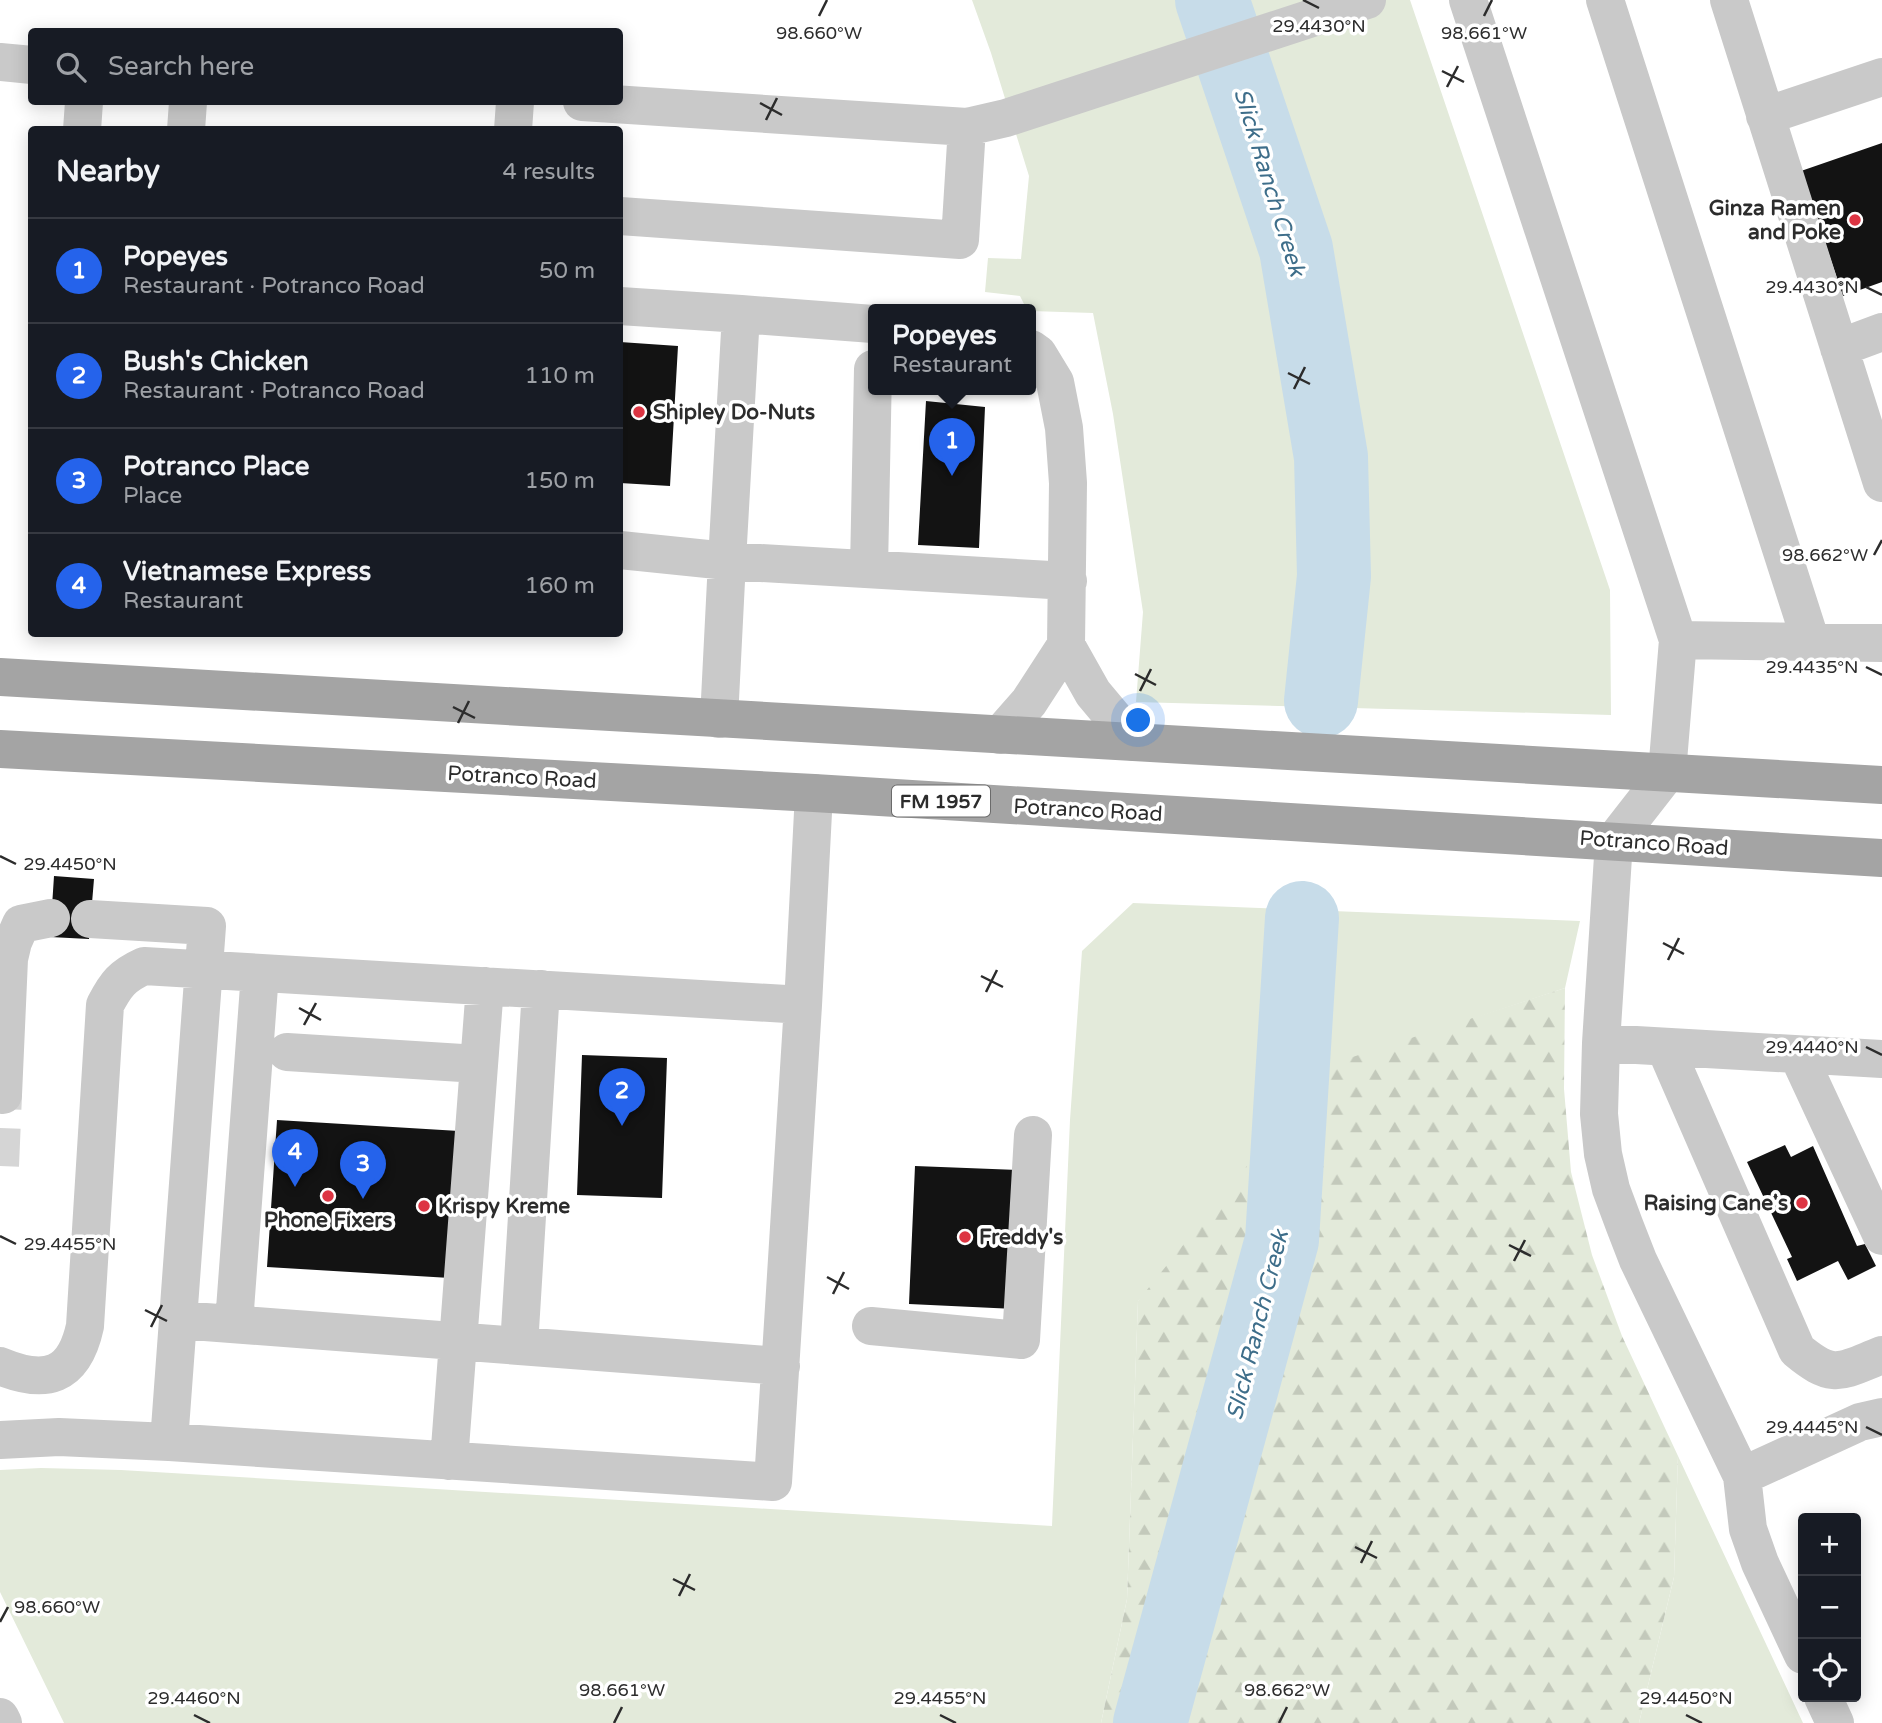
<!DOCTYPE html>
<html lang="en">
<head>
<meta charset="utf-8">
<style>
  :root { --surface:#171b24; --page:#242831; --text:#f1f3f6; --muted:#9ea1a6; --line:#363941; --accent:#2563eb }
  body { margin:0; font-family:"Varela Round",sans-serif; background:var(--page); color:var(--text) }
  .controls { position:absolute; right:21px; bottom:21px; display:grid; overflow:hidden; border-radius:7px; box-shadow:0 4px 18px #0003 }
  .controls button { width:63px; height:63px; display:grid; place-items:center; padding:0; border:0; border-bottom:2px solid var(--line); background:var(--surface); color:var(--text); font:35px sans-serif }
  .you { position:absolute; left:1139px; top:721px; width:24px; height:24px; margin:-18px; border:5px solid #fff; border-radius:50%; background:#1a73e8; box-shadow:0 0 0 10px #1a73e833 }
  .badge { display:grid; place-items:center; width:46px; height:46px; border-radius:50%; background:var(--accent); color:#fff; font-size:23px; font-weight:700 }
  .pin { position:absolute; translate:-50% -58px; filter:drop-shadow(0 2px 4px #0008) }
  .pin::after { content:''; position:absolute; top:37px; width:24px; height:21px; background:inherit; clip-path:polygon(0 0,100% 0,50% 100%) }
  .popup { position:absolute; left:868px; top:304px; width:168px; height:91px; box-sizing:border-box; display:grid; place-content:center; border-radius:7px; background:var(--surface); filter:drop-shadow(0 2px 5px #0005); font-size:23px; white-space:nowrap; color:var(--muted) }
  .popup b { font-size:26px; color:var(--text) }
  .popup::after { content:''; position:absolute; left:50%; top:100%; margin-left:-14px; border:14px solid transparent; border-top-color:var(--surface) }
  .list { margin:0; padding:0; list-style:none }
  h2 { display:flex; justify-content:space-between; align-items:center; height:91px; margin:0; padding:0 28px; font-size:30px }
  h2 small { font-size:23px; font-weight:400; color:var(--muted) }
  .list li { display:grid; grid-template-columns:46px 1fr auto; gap:21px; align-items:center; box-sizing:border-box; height:105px; padding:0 28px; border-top:2px solid var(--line) }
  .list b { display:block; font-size:26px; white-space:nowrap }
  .list p { margin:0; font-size:23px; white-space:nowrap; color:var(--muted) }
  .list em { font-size:23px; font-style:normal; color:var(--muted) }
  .icon { flex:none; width:38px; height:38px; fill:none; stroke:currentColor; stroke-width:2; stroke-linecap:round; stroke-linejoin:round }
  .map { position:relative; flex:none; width:1882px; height:1723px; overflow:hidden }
  .search { position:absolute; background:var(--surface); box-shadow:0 4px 18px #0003; left:28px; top:28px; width:595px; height:77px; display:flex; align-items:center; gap:18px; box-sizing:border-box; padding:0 24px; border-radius:7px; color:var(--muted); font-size:26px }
  .panel { position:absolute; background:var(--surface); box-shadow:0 4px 18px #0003; left:28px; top:126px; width:595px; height:511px; border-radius:7px }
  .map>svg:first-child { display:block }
  .green { fill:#e3eada }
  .forest { fill:url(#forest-firs) }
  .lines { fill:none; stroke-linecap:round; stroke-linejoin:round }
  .river { stroke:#c7dce9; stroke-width:74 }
  .building { fill:#131313 }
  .minor-tunnel { stroke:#d5d5d5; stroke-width:38; stroke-dasharray:38 19; stroke-linecap:butt }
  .minor { stroke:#c9c9c9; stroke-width:38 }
  .major { stroke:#a4a4a4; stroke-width:38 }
  .ticks { fill:none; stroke:#2c2c2c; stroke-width:2.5 }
  .poi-dot { fill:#dd3543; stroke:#fff; stroke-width:2.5 }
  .labels { text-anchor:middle; stroke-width:7; stroke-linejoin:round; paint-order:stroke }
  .shield { fill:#fff; stroke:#6b6b6b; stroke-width:2 }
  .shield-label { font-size:19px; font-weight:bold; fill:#2c2c2c }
  .poi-label { font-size:21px; font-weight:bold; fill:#2c2c2c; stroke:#fff; text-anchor:start }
  .street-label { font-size:21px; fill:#2c2c2c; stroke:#fff }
  .water-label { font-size:23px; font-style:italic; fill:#3e6e8a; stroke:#fff }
  .ticks-label { font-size:18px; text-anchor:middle; fill:#2c2c2c; stroke:#fff; stroke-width:7; stroke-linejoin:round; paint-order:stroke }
</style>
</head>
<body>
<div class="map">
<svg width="1882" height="1723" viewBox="0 0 1882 1723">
  <defs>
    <pattern id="forest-firs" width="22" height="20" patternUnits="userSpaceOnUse" patternTransform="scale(1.75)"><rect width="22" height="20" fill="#e3eada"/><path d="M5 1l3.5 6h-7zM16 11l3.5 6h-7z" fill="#c3c9bb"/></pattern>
  </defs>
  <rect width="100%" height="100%" fill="#fff"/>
  <path class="green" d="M972,0H1410L1610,590L1611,715L1136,702L1143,612L1113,414L1093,313L1031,311L1027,310L1020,296L985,292L988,258L1021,259L1029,176L991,53Z
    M1133,903L1580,921L1565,988L1463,1022L1138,1301L1127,1599L1101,1723H64L0,1592V1470L41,1468L121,1470L1052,1526L1070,1120L1082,951Z
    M1678,1456L1803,1723H1639L1674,1577Z"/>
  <path class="forest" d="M1565,988L1564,1089L1571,1172L1592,1255L1622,1336L1678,1456L1674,1577L1639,1723H1101L1127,1599L1138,1301L1328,1065Z"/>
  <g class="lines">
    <path class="river" d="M1212,0L1296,249L1331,457L1334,576L1321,701
      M1150,1723L1282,1240L1302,918"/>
  </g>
  <path class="building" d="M1882,143V282L1843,296L1801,171Z
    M620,342L678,346L670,486L620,483Z
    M926,401L985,407L979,548L918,545Z
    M54,876L94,879L89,939L50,937Z
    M582,1055L667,1058L662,1198L577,1195Z
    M277,1120L459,1131L450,1278L267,1267Z
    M1785,1145L1791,1157L1813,1146L1857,1246L1865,1244L1876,1266L1848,1280L1838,1261L1797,1281L1787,1259L1792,1257L1747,1162Z
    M915,1166L1021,1170L1015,1309L909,1304Z"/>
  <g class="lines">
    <path class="minor-tunnel" d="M0,1166L3,1095"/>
    <path class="minor" d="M1468,0L1678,640L1667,773L1614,841L1601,1043L1599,1114L1603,1154L1611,1189L1624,1224L1638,1260L1742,1476L1860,1422L1882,1417
      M1605,0L1811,642
      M1729,0L1882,483
      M0,62L32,65
      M582,102L967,127L1006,118L1367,0
      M1765,116L1882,77
      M82,130L84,102
      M186,130L188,102
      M513,130L515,102
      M620,216L960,240L967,127
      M620,306L741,314L727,561L620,550
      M741,314L873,324
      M1839,348L1882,332
      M1031,349L1038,354L1055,382L1064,428L1068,483L1066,645L1093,693L1134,742
      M869,569L873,369
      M1678,640L1882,643
      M719,719L727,561L1068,581
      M1000,735L1029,702L1066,645
      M90,919L207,926L169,1442
      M1601,1043L1882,1059
      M1665,1047L1797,1350C1834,1381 1841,1371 1882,1355
      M287,1052L478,1064
      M1798,1055L1882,1236
      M3,1095L9,959L13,942L21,924L51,918
      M179,1320L781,1366
      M234,1323L260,973
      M871,1326L1021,1340L1033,1135
      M519,1346L541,989
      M0,1366C46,1385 74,1377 85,1326L105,1005C116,984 122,976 144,966L803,1005
      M0,1440L59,1437L169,1442L773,1482L803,1005L814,793
      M449,1461L485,986
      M1742,1476L1748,1529L1760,1563L1803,1655
      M1823,1697L1835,1723
      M0,1717L3,1723"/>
    <path class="major" d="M0,677L1882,785
      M0,749L814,793L1882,858"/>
  </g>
  <path class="ticks" d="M1303,0L1319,8M819,16L827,0M1484,16L1492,0M1442,71L1464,82M1447,87L1458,66M760,103L782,115M766,120L777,98M1866,287L1882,295M1288,373L1310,384M1294,389L1305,367M1874,555L1882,540M1866,667L1882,675M1135,674L1156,685M1140,691L1151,669M453,707L475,718M458,723L469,701M0,856L16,864M1663,943L1684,954M1668,960L1679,938M981,976L1003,987M986,992L997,970M299,1008L321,1020M304,1025L316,1003M1866,1047L1882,1055M0,1236L16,1244M1509,1245L1531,1256M1514,1261L1525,1240M827,1277L849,1289M833,1294L844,1272M145,1310L167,1321M151,1327L162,1305M1866,1427L1882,1435M1355,1547L1377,1558M1361,1563L1372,1541M673,1579L695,1590M679,1596L690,1574M0,1622L8,1607M194,1715L210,1723M940,1715L956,1723M1686,1715L1702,1723M614,1723L622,1707M1279,1723L1287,1707"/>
  <g class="poi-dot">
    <circle cx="1855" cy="220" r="7"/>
    <circle cx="639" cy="412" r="7"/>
    <circle cx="328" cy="1196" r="7"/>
    <circle cx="1802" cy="1203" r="7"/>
    <circle cx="424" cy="1206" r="7"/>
    <circle cx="965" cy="1237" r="7"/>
  </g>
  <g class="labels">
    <rect class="shield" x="892" y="785.5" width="98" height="31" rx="5"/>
    <g class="shield-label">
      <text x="941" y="808">FM 1957</text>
    </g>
    <g class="poi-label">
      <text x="1841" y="215" text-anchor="end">Ginza Ramen<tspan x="1841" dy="24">and Poke</tspan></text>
      <text x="653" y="419">Shipley Do-Nuts</text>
      <text x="1788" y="1210" text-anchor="end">Raising Cane's</text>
      <text x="438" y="1213">Krispy Kreme</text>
      <text x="328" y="1227" text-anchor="middle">Phone Fixers</text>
      <text x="979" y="1244">Freddy's</text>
    </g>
    <g class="street-label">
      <text transform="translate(522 777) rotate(3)" y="7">Potranco Road</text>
      <text transform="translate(1088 810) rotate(3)" y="7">Potranco Road</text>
      <text transform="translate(1654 843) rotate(4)" y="7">Potranco Road</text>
    </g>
    <g class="water-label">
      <text transform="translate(1270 182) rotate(73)" y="8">Slick Ranch Creek</text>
      <text transform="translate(1257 1325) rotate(-76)" y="8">Slick Ranch Creek</text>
    </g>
  </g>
  <g class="ticks-label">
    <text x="1319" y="32">29.4430°N</text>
    <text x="819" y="39">98.660°W</text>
    <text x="1484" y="39">98.661°W</text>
    <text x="1812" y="293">29.4430°N</text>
    <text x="1825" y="561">98.662°W</text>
    <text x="1812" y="673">29.4435°N</text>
    <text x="70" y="870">29.4450°N</text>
    <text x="1812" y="1053">29.4440°N</text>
    <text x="70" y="1250">29.4455°N</text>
    <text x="1812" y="1433">29.4445°N</text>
    <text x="57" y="1613">98.660°W</text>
    <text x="622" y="1696">98.661°W</text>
    <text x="1287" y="1696">98.662°W</text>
    <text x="194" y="1704">29.4460°N</text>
    <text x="940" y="1704">29.4455°N</text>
    <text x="1686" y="1704">29.4450°N</text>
  </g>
</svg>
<div class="controls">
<button>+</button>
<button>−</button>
<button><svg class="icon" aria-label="locate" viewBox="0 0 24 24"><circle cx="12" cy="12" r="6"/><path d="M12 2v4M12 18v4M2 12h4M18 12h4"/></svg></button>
</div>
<div class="you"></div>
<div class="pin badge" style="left:952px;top:476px">1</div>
<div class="popup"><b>Popeyes</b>Restaurant</div>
<div class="pin badge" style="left:622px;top:1126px">2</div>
<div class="pin badge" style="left:363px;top:1199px">3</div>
<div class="pin badge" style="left:295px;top:1187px">4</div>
<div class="search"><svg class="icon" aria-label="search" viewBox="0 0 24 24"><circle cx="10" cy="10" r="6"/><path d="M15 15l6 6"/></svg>Search here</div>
<section class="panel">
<h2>Nearby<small>4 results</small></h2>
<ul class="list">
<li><span class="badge">1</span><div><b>Popeyes</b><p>Restaurant · Potranco Road</p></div><em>50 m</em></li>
<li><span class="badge">2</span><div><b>Bush's Chicken</b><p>Restaurant · Potranco Road</p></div><em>110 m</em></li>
<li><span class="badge">3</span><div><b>Potranco Place</b><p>Place</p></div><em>150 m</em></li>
<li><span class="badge">4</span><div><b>Vietnamese Express</b><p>Restaurant</p></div><em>160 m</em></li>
</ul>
</section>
</div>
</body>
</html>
